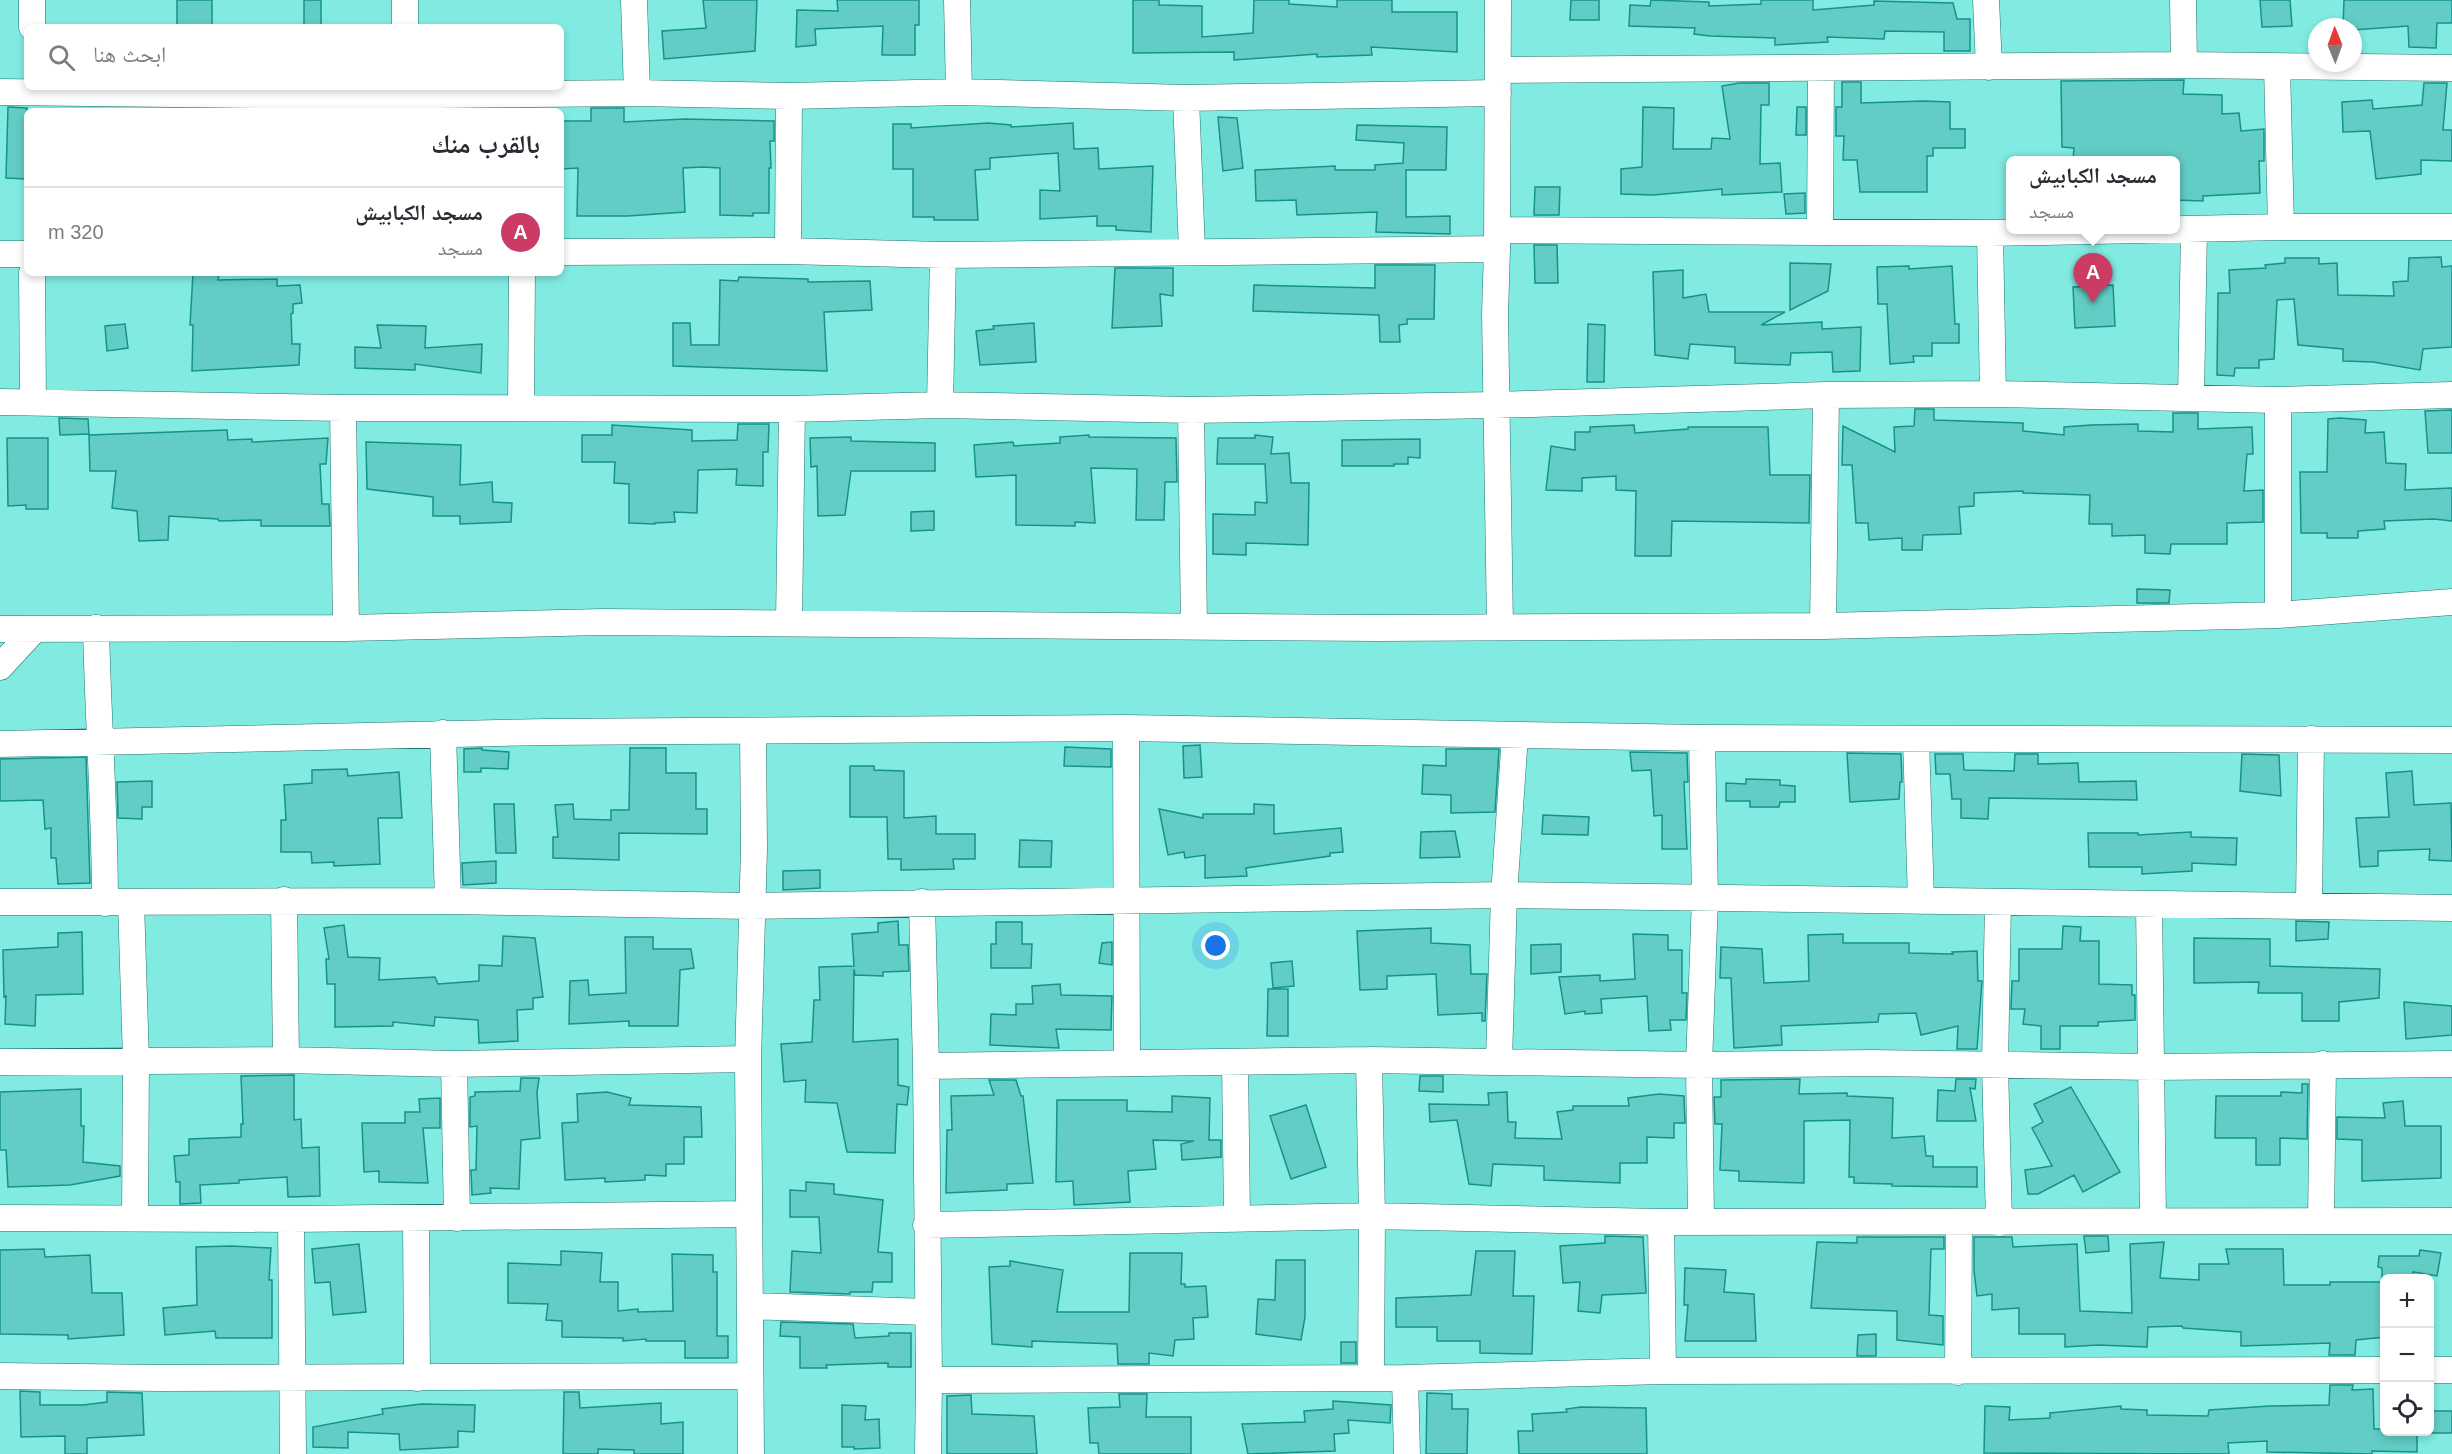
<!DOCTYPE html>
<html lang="ar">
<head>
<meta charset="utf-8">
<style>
  :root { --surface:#fff; --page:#f2f2f3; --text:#2b2b33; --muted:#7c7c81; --line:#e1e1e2; --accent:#ca3c63 }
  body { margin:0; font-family:Arial,"Noto Naskh Arabic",sans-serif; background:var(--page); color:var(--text); direction:rtl }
  .controls { position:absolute; right:18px; bottom:18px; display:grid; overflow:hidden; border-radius:9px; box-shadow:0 3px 9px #0003 }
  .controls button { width:54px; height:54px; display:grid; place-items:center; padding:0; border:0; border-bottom:2px solid var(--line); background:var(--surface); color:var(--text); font:30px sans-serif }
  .compass { position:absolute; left:2308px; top:18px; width:54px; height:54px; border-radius:50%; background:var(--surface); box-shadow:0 3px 9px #0003; rotate:359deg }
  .you { position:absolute; left:1216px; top:946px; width:21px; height:21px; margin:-15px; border:4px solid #fff; border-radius:50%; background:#1a73e8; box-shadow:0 0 0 9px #1a73e833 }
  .badge { display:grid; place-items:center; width:39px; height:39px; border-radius:50%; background:var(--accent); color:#fff; font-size:20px; font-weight:700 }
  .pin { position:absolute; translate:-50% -50px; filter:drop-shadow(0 2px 3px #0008) }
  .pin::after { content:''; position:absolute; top:32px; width:21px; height:18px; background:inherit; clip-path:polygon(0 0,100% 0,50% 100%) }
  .popup { position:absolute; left:2006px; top:156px; width:174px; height:78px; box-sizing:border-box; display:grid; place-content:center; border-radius:9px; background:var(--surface); filter:drop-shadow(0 2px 4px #0005); font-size:20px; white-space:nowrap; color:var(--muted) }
  .popup b { font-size:22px; color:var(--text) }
  .popup::after { content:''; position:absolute; left:50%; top:100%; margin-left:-12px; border:12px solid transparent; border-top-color:var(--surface) }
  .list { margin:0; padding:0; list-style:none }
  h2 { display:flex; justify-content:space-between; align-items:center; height:78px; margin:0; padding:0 24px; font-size:26px }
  h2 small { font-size:20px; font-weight:400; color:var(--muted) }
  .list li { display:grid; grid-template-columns:39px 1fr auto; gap:18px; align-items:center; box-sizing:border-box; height:90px; padding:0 24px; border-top:2px solid var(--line) }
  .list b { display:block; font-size:22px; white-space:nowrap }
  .list p { margin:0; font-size:20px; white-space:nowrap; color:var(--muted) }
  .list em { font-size:20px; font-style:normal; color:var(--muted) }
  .icon { flex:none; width:33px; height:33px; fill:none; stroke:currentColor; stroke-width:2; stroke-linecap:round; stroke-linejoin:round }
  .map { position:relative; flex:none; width:2452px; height:1454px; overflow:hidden; direction:ltr }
  .search { position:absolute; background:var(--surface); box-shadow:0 3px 9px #0003; left:24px; top:24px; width:540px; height:66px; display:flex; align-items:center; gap:15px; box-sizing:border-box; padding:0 21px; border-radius:9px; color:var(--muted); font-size:22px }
  .panel { position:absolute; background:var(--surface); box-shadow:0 3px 9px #0003; left:24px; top:108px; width:540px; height:168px; border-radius:9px; direction:rtl }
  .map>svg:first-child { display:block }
  .building { fill:#62cdc4; stroke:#15928a; stroke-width:1.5 }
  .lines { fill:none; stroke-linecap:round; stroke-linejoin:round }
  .minor-casing { stroke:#1e756f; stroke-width:27 }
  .minor { stroke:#fff; stroke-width:26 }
</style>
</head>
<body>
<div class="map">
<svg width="2452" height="1454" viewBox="0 0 2452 1454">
  <rect width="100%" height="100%" fill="#81ebe2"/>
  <path class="building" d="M177,0H212V27H177Z
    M304,0H321V27H304Z
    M703,0H757L755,51L664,59L662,31L706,28Z
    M837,0H919V25H915V55H882L883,26L815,29L816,45L796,47L797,10L838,11Z
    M1133,0H1159V5L1202,6V37L1253,33L1254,0H1289V4L1337,7V0H1392V12H1457V52L1371,47L1372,55L1317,57V54L1234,60V52L1133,53Z
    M1571,0H1599V20H1570Z
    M1651,0L1709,2V6L1761,4V0H1813V10L1874,5V1L1953,3L1957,19H1970V51H1944V32L1885,31L1884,39L1827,37L1828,42L1775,45V38L1710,36L1694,34L1695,28L1629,26L1630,5L1650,6Z
    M2260,0H2290L2292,26L2262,27Z
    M2344,0H2452V23H2437L2436,48L2409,47L2408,26L2353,30V27H2343Z
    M2184,80L2183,94L2222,95V114L2239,113L2241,131L2264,129V161H2259L2260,193L2203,196V201L2175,200V160H2073L2074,148L2062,147L2061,81Z
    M1842,82H1861V103L1923,101L1950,102V129H1965V148H1933V156H1927V192H1860L1857,160H1843L1844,136H1836V107H1842Z
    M1739,83H1769V105H1761L1760,164L1780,163L1782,192L1722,195V189L1653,195L1621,194V169L1642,167L1643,107L1674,108L1673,149H1711L1712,138L1730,139L1722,86Z
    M2424,83H2447L2443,130H2452V161L2421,160V174L2376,179L2370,131L2343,132L2342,102L2372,100L2373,109L2422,105Z
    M8,107L27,108V179L6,178Z
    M1797,107H1806V135H1796Z
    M591,108H624V122L685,119L774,121V141H770L771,168H769V213H753V216L720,215V168L703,167L683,168L685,212L628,216H577L578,168L561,169V121H591Z
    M1218,117L1237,118L1243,168L1223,171Z
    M988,123L1011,125V127L1073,123L1074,149L1098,148L1099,169L1153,166L1151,232L1116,230V226H1097V216L1040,219V190L1060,191L1058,153L990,158V169L975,170L978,220H934V217H913V169H893V124H911V128Z
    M1357,125L1447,127L1446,170H1406V217L1450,216V234L1376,232L1377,212L1297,215L1296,200L1256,201L1255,170L1335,166V170H1375V165L1403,163L1404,143L1356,140Z
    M1535,187H1560L1559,215H1534Z
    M1805,193V213L1786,214L1784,194Z
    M1534,245H1557L1558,283H1535Z
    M2441,257L2442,267L2452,266V347L2423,349L2420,370L2373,362L2343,361V349L2298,345L2294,299L2277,300L2274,359L2259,360V368H2235L2234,376L2217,375L2218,293H2230L2229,270L2266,268L2265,265L2285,263V258H2319V264L2337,263L2338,295L2394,296L2393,282L2408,281L2409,258Z
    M1790,263L1831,264L1828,291L1790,310Z
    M1375,265H1435L1434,319H1407V324L1399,325L1400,342H1380L1379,315L1253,311L1254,285L1375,288Z
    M1909,266V269L1952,266L1955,324H1959V343H1932V356H1913L1914,362L1890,364L1887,304H1878L1877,267Z
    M1115,268H1173V296L1160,294L1162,326L1112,328Z
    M1683,270V298L1706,294L1709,312H1785L1761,325L1822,322V329L1861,327L1860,371L1833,372L1832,352L1791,353L1790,365L1735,363V347L1690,344L1688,359L1655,355L1653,272Z
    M193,273H219L218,280L277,279V286L300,285L302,303L293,304V313L291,314L292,344H300L299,365L192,371L193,325H190Z
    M739,277L808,279V282L870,281L872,310L824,312L827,371L673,366V323H690L691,345H719L720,280L738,281Z
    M2113,285L2115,326L2075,328L2073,287Z
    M1034,323L1036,362L980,365L976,331L994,329L993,326Z
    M125,324L128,348L107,351L105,326Z
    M1588,324L1605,325L1604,382H1587Z
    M377,325L426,326L425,348L482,344L481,373L415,364V370L355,368V347L381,348Z
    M1915,409H1934V420L2023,423V431L2064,435V427L2091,425L2138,424V431L2173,432V413H2198V429L2252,427L2253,454H2247L2244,491L2263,490V522L2227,523V544H2171L2170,554L2145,553V535L2112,536V524H2089L2090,495L2023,493V491L1974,493V506L1959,507L1961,534L1923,535L1922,550H1902V538L1869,540L1868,523H1856L1852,465H1842L1843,426L1895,452L1894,427L1914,426Z
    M2452,410V453H2428L2425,411Z
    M59,418L88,419L89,434L60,435Z
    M2340,418L2366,420L2365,433L2384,432L2386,463L2406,464L2405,490L2452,488V521L2434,519L2384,521L2385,529L2358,531V538H2327V533H2301L2300,472H2327L2328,419Z
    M738,424H769L768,452H763V486L736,485L737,469L698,470L697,513L674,512L675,522L655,523V524L629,523V484L614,483L615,462H582V435H612V425L692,430V441L737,440Z
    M1634,425L1635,433L1688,429V427H1768L1770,475H1810L1809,523L1672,521L1671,556H1635L1636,491L1616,490V476L1582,478V491L1546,490L1551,446L1575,450V432H1590V427Z
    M227,430L228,440L252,439V442L328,438L326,464H320L322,504H329L330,526H261V520L219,521L218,519L169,516L168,540L139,541L137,511L112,508L116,471H90L89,435Z
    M1089,435V437L1176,438L1177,482H1165L1164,520H1136L1137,469L1091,468L1095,523L1075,522V526L1016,525V475L976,477L974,445L1013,442L1014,446L1060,443V437Z
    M1255,435L1273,437L1271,454L1289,453L1291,483H1309L1308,545L1246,543V555L1213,554V514L1255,515V502L1267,503L1265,464H1217L1218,438H1255Z
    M851,437V441L935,443V471H851L845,515L818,516L817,466L811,467L810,438Z
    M7,438H48V509H26V505L8,506Z
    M1420,439V458L1408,457V464H1394V466H1342V440Z
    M366,442L461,445L460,485L492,482L493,502L512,503L511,522L460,524V516H433V497L367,489Z
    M934,511V530L911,531V512Z
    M2137,589L2170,590L2169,603H2137Z
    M1200,745L1202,777L1184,778L1183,746Z
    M1065,747L1111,749V767L1064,766Z
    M482,748V750L509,752L508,769L481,768V772H464V749Z
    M630,748H666V773H696V809H707V834L619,833V860L553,858V837H558L555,805L573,804L574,819L611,820V810H629Z
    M1446,749H1499L1495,812L1451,813V795L1422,794L1423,765L1446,766Z
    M1630,752L1687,753L1688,782H1684L1687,849H1662V815L1654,816L1651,770L1632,771Z
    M1847,753L1901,754L1902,782H1900L1899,799L1850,802Z
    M1935,754H1963L1964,770L2014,771L2015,754H2038V764L2078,763L2079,782L2136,781L2137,800L1989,798L1988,819L1961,818V799H1952L1950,774H1936Z
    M2242,754L2279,755L2281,796L2240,791Z
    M86,757L90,883L58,884L56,858H51V828L45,829L43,800L0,801V759Z
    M850,766H874V770L904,771V818L936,816V834H975V859H953L954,869L901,870V859H888L887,817H850Z
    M347,769L348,776L399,772L402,818H378L380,864L334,866V862L312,863L311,852H281V820H286L284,785L312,783V770Z
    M2412,771L2414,805L2451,803L2452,861L2429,860L2430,849L2378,851V866L2360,867L2356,818L2389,817L2386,773Z
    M1746,779L1780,780V785L1795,786V802H1780L1779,807H1750V801H1726V783L1746,784Z
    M152,781V807H142V819L118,818L117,782Z
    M494,804H514L516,853H496Z
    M1254,804L1274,805V834L1341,828L1343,852L1330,853V856L1246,868L1247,876L1205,878V855L1185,858L1184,852L1168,855L1159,809L1203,818V814H1254Z
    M1543,815L1589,817L1588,835L1542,834Z
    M1455,831L1460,857L1420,858L1421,832Z
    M2191,832V837L2237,838L2236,865L2192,863V871L2142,874V867H2089L2088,833H2138V835Z
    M1020,840L1052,841L1051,867H1019Z
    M496,861V883L463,885L462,863Z
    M820,870V888L783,890V871Z
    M898,921L899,945H908L909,971L883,972V976L855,975L854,969L853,1042L898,1039V1085L909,1087L907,1105L897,1104L895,1153L847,1152L837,1103L805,1102L806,1080L784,1082L781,1044L812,1042L814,1000H820L819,967L854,966L852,934L878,932V923Z
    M2296,921L2329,922L2328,939L2296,941Z
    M996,922H1022V944H1032L1031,968H991V944H996Z
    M344,925L348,957L380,958L379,980L435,977L438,984L479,981V965L502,966L503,936L535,938L543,997L533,998V1009L517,1010L518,1041L479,1043L478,1020L435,1017L434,1026L393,1022V1026L335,1027V984H327L326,959H329L324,928Z
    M2063,926L2081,927L2080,941H2099V984L2132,985V995H2135V1020L2098,1022V1026H2060V1049H2041V1026L2023,1024L2025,1009H2011L2012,981H2019V949H2062Z
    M1431,928V943L1470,945L1471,974H1487L1485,1021H1482V1013L1438,1015L1436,974L1387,976V989L1360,990L1357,931Z
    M82,932L83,994L36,995L35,1026L5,1024L6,996L4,997L3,950L58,947V933Z
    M1633,934L1668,935V950H1682V993H1687L1686,1020H1670L1671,1030L1649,1031L1647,996L1601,999L1602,1013L1585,1014V1011L1565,1014L1559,977L1600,975V981L1635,979Z
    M1843,934V943H1909V953L1953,954L1952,952L1977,951L1978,981H1982L1977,1049H1957L1958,1026L1921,1035L1916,1013L1879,1014L1878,1022L1781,1026L1782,1045L1734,1048L1731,978H1720L1721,947L1762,949L1764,983L1809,981L1808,935Z
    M625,937H653V949H691L694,968L680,970L678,1026H629V1021L569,1024L570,981L588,980L589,995L626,993Z
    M2194,938L2270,939V966L2380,969L2379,998L2339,1002V1021H2302V993H2258L2259,982L2194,983Z
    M1112,942V965L1099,963L1102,943Z
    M1561,944V972L1531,974V945Z
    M1292,961L1294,986L1273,988L1271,963Z
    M1060,984L1061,995L1112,996L1111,1030L1056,1029L1059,1048L990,1045L991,1014L1016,1015V1004H1033L1032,986Z
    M1268,989H1288V1036H1267Z
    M2404,1002L2452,1006V1035L2406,1039Z
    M294,1075V1120L301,1119L302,1148L319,1147L320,1196L288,1197L287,1177L239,1180V1183L200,1185L201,1203L180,1204V1182H176L174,1156L189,1155V1139L241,1137V1124H243L241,1076Z
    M1420,1076H1443V1092L1419,1091Z
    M521,1078H539L537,1093L540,1138L521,1140L519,1189L490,1188L491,1193L472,1195L471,1170H476L477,1126L470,1127V1097L475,1096V1092L520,1091Z
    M1800,1079L1799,1094L1847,1093V1096L1893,1098L1892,1138L1924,1136L1926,1156H1933V1167H1977V1187L1892,1186V1184L1854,1183V1177H1849L1850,1120L1804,1121V1183L1739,1181V1171L1720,1170L1722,1124H1715L1714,1097H1721V1080Z
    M1956,1079H1976L1975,1089L1970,1088L1976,1121H1937L1938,1090L1955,1091Z
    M989,1080H1016L1021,1096H1023L1033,1183L1007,1184V1190L946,1193L947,1130H952L951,1096L994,1095Z
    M2302,1084H2308L2307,1139L2280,1138V1165H2256V1138H2215L2216,1096H2281V1092L2302,1093Z
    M2071,1087L2120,1172L2083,1192L2074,1175L2038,1194H2028L2025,1170L2052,1166L2032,1128L2043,1122L2034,1104Z
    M81,1089V1126H84L83,1162L120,1166V1176L70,1185L8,1187L6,1150H0V1092Z
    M607,1092L631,1098L629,1105L701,1107L702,1137H684V1164H666V1176L645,1175V1180L605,1182V1178L565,1180L562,1123L578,1122L577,1094Z
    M1507,1092L1508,1122H1516L1515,1138L1562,1139L1557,1112L1573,1110V1106H1629L1628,1098L1659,1094L1684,1096L1685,1123H1674V1138L1647,1137V1163H1620V1183L1544,1180V1166L1493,1164L1491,1186L1469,1184L1457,1120L1430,1122L1429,1104L1489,1105L1488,1093Z
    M1172,1096L1210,1098L1209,1140H1221V1157L1182,1160L1181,1144L1194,1141L1153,1140L1156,1169L1128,1171L1130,1202L1074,1205L1073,1181L1056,1182L1057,1100H1127V1111L1172,1112Z
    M440,1098V1128H423L428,1183L379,1182V1171L364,1172L362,1123H405V1112H420L419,1099Z
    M2403,1101L2405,1126H2441V1178L2362,1181V1140L2337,1139V1117L2385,1118L2383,1103Z
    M1306,1105L1326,1167L1291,1179L1270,1116Z
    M806,1182L834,1184V1194L883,1200L878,1252L892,1253V1282H873L872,1292H850V1294L790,1292L792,1251L821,1253L819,1217H790V1190L806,1191Z
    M1605,1236L1643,1237L1646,1293L1602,1295L1600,1313L1578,1311L1580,1282L1563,1283L1560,1246L1605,1243Z
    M2084,1236H2108L2109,1251L2086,1253Z
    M1857,1237H1944V1249H1931L1929,1315L1943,1316V1345L1897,1340V1311L1811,1308L1817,1242L1857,1243Z
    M1974,1237H2012L2013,1247L2077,1244L2080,1311L2132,1313L2130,1244L2164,1242L2160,1278L2199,1280V1264H2229L2226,1249H2283L2284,1285H2330V1282H2385V1337L2356,1340L2355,1355H2329L2330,1343L2241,1346V1332L2183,1328L2182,1326L2148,1327L2147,1347L2098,1345L2065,1347V1334H2019V1308L1992,1310V1294L1977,1296L1974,1271Z
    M359,1244L366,1312L333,1315L330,1282L315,1283L312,1249Z
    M232,1246L271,1248L269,1280H272V1338H216L215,1331L165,1335L163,1308L197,1305L196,1247Z
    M44,1249L45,1257L90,1255L92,1293H122L124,1335L68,1339V1335L0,1334V1250Z
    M2420,1250L2441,1253L2437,1276L2413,1272V1278H2382V1268L2378,1267L2379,1256H2419Z
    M561,1251L602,1253L600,1282H618V1311L638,1309V1312L673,1311L672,1254L713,1255V1272H717V1336H728V1358H685V1341H646V1339L623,1341V1338L562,1337V1321L546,1320L548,1304L508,1303V1263L561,1265Z
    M1476,1251H1515L1513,1296H1534L1532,1354L1480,1353V1341H1437V1327H1396V1298L1471,1295Z
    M1130,1253H1182L1181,1284H1185V1287L1206,1286L1208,1317L1193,1318L1194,1339L1175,1340L1173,1356L1149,1353V1364H1118L1117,1344L1032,1341V1347L992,1344L989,1267L1010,1266V1261L1063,1270L1057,1312H1129Z
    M1276,1260H1305V1317L1301,1340L1256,1334L1258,1299L1275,1300Z
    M1685,1268L1726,1270L1724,1292L1754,1294L1756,1341H1685L1688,1305H1684Z
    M781,1322L853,1324L855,1338L889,1336V1333H911V1367H888V1363L826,1365L827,1368H800V1337L780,1336Z
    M1876,1334V1356H1857L1858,1335Z
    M1341,1342H1356V1363H1341Z
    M2330,1385H2353L2352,1390L2373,1389L2374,1429H2385V1431H2417V1452L2372,1451V1454L2267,1452V1441L2228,1443L2229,1454L1984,1453L1985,1406L2010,1407L2009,1420L2050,1418V1413L2121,1406V1409L2147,1410V1415L2208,1416L2209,1410L2270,1406L2329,1405Z
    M20,1391L40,1392V1405H83L107,1402V1392L142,1393L144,1435L87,1438V1454H65V1436L21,1437Z
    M564,1392H579L580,1408L661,1403V1424L683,1422V1454H634V1450L598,1449V1454H563Z
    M1427,1393L1452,1394V1409H1468L1467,1454H1426Z
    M1119,1394H1147L1146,1417H1191V1454H1099L1098,1443H1090L1088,1408L1120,1407Z
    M971,1395L972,1414L1034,1416L1037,1454H947V1396Z
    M1333,1401L1391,1405L1390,1423L1348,1420L1349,1433L1334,1434L1335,1451L1248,1454L1242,1424L1305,1422L1304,1411L1333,1409Z
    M421,1404L475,1405L474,1432L458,1431V1447L400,1450L399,1434L348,1432V1448L313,1447V1427L383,1414L382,1409Z
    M842,1405L866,1406L865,1420L879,1419L880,1448L854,1449V1447H842Z
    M1581,1407L1646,1408L1647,1454H1519L1518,1431H1533L1532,1414L1567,1412L1566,1409Z
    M2430,1411H2452V1433H2430Z"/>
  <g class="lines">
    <defs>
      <path id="minor" d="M32,0V27
        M405,0V27
        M634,0L637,93
        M957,0L959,92
        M1498,0L1497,249L1495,314L1500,626
        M1986,0L1989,67
        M2183,0L2184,65
        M2277,67L2281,227
        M1498,70L2184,65L2452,68
        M0,92L343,96L637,93L789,96L959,92L1186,98L1498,93
        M1186,98L1192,251
        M1497,230L1990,233L2281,227H2452
        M1820,231L1821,69
        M1990,233L1993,394
        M788,251L789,96
        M561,252L788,251L943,255L1497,249
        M0,254H27
        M32,273L33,402
        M2191,397L2194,229
        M2278,400V615
        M0,402L343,408L792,409L940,405L1191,410L1495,405L1826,395L1993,394L2278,400L2452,395
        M940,405L943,255
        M521,407L522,273
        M343,408L346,628
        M1191,410L1194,626
        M789,623L792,409
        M1823,626L1826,395
        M96,628C98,720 105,811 105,903
        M0,629L346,628L602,622L1377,628L1823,626L2278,615L2452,602
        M0,667L35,629
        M1126,728L1127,1063
        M443,733L448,901
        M1916,739L1921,901
        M0,744L547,732L1126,728L1702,738L2452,740
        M284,900L286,1060
        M0,902L448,901L751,906L1504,895L2452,908
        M131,902L136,1060L135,1217
        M922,902L926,1066L929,1380L928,1454
        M1998,902L1995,1065L1999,1223
        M2149,905L2153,1220
        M2309,905L2311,739
        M1369,1060L1372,1216L1371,1378
        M1499,1060L1504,895L1515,735
        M0,1062L286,1060L454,1064L748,1059
        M1235,1063L1237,1218
        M454,1064L457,1218
        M926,1066L1369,1060L1699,1065L1872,1063L2152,1067L2452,1064
        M0,1218L291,1219L749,1214
        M416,1218L417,1378
        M291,1219L293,1454
        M2321,1221L2323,1064
        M1661,1222L1663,1371
        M1701,1222L1699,1065L1705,898L1702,738
        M926,1225L1372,1216L1661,1222L2452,1221
        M751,1306L927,1312
        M2430,1370H2452
        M1958,1372L1959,1223
        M0,1376L160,1378L750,1376
        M1405,1378L1407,1454
        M929,1380L1405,1378L1663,1371L2384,1370
        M751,1454L748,1059L754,849L753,731"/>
    </defs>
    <use href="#minor" class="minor-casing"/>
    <use href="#minor" class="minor"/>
  </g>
</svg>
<div class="controls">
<button>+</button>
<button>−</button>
<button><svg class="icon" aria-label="locate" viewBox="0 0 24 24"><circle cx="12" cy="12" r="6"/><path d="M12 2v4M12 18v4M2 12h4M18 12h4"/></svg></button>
</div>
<svg class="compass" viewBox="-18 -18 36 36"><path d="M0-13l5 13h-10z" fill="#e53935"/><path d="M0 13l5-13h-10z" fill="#7c7c81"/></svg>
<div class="you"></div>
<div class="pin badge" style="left:2093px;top:303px">A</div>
<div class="popup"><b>مسجد الكبابيش</b>مسجد</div>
<div class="search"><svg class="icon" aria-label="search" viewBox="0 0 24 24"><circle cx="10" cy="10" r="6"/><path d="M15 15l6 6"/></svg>ابحث هنا</div>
<section class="panel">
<h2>بالقرب منك<small></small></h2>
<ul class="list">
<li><span class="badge">A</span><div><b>مسجد الكبابيش</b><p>مسجد</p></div><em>320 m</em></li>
</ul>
</section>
</div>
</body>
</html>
